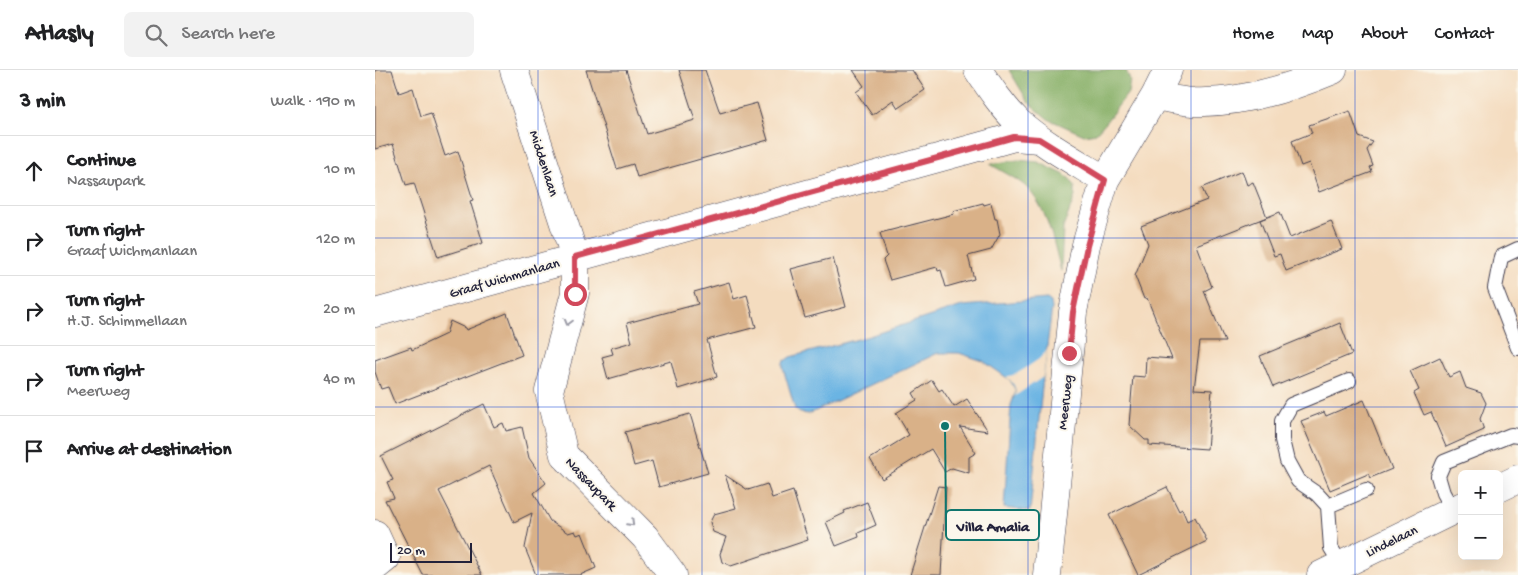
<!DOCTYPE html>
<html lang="en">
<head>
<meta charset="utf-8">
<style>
  :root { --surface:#fff; --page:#f2f2f2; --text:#202124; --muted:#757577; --line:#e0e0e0 }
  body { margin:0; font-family:"Gochi Hand",sans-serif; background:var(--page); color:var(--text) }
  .controls { position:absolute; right:15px; bottom:15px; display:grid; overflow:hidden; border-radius:8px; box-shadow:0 5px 20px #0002 }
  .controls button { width:45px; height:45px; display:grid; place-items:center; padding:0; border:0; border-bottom:1px solid var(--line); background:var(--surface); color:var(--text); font:25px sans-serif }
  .scale { position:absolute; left:15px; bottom:12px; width:82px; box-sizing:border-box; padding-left:5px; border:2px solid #22223b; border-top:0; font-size:14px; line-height:18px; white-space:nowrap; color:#22223b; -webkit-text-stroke:4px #fbf7ec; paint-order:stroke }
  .stop { position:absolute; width:15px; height:15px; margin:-11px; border:4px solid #d1495b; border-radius:50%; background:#fff }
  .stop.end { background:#d1495b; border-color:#fff; box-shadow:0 1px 5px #0008 }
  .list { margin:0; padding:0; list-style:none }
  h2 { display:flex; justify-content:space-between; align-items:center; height:65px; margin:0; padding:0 20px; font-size:21px }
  h2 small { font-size:16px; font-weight:400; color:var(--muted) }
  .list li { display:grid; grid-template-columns:32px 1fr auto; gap:15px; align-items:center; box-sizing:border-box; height:70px; padding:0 20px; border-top:1px solid var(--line) }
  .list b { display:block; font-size:19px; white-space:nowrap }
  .list p { margin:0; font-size:16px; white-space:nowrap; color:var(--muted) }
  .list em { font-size:16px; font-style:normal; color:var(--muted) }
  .icon { flex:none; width:28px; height:28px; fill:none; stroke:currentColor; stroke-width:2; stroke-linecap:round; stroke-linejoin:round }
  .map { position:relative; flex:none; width:1143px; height:505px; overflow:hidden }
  header { display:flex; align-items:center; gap:30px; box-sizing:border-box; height:70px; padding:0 25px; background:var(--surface); border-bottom:1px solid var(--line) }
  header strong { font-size:24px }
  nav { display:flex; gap:28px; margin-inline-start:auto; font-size:18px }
  .search { width:350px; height:45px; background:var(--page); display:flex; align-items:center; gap:12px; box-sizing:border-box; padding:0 18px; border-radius:8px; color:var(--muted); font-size:19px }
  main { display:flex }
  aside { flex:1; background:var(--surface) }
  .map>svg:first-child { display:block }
  .forest { fill:#86af66; stroke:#546850 }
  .water { fill:#6ab4e3; stroke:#466b8f }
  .pier { fill:#f4dcbf }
  .building { fill:#d9b188 }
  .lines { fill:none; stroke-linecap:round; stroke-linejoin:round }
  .service-casing { stroke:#423e4f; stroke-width:16 }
  .minor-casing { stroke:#423e4f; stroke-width:29 }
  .service { stroke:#fff; stroke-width:14 }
  .minor { stroke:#fff; stroke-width:28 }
  .oneway { stroke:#9c9ca7 }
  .route { stroke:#d1495b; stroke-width:6 }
  .grid { fill:none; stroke:#1d4ed8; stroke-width:1; stroke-opacity:0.55 }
  .labels { text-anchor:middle; stroke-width:4; stroke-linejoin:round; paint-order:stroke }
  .street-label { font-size:14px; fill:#22223b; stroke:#fbf7ec }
  .leader { fill:none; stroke:#0f766e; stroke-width:2 }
  .callout-dot { fill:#0f766e; stroke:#fbf7ec; stroke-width:2 }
  .callout { fill:#fbf7ec; stroke:#0f766e; stroke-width:2 }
  .callout-label { font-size:15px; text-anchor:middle; font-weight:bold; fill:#22223b }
</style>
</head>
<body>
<header>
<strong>Atlasly</strong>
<div class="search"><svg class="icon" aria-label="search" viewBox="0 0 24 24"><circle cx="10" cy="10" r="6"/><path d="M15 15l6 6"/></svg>Search here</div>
<nav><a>Home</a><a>Map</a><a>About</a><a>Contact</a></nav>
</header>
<main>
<aside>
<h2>3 min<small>Walk · 190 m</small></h2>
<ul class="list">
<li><svg class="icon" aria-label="ahead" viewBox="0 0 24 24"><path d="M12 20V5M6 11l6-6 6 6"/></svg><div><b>Continue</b><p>Nassaupark</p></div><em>10 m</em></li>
<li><svg class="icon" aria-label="right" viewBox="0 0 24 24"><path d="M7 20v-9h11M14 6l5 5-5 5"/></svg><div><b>Turn right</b><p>Graaf Wichmanlaan</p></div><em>120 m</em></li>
<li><svg class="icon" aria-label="right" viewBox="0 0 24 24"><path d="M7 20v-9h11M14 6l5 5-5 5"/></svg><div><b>Turn right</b><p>H.J. Schimmellaan</p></div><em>20 m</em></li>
<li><svg class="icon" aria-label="right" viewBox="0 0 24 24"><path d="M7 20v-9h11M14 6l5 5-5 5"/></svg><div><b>Turn right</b><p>Meerweg</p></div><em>40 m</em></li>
<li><svg class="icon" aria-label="arrive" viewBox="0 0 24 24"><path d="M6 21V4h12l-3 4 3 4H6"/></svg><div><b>Arrive at destination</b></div></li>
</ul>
</aside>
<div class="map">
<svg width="1143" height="505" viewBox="0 0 1143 505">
  <rect width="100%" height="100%" fill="#fbf7ec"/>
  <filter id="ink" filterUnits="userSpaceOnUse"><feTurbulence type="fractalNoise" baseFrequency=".02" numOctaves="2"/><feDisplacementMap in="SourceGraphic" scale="10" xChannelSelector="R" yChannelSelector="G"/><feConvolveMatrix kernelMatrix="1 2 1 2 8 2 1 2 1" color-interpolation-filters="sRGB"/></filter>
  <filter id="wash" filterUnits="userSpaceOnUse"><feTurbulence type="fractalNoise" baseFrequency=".0096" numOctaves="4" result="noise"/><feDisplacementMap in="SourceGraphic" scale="20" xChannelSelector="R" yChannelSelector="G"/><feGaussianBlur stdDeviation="1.12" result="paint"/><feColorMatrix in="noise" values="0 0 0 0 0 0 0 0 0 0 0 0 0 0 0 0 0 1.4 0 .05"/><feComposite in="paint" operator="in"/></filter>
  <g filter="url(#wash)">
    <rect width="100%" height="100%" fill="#f4dcbf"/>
    <path class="forest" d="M634,0H751L755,10L753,23L730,53L721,63L709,65L673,49L654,33Z
      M643,90L663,92L688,104L695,109L700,116V126L688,158L686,201C678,171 673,137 649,115C639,107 626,101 615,94Z"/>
    <path class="water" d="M672,229L676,232L677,238L668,307L655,441L629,438L636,335L641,321L635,310L608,291L584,283H563L434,344L425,343L420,339L408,298V292L415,287L491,267L587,236Z"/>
    <path class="pier" d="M672,280L668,307L640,326L641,321L639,315L635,310L631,307L641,304L651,298L664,289Z"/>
    <g id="blocks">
      <path class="building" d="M0,0H17L24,23L38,18L46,46L56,43L70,86L83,81L98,130L95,131L108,173L63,187L39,113L31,115L18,74L0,79Z
        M211,0H251L272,64L320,50L304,0H330L345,43L382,33L393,70L262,107L258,94L242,99Z
        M478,0H537L550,20L523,38L518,30L497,45L481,22L489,16Z
        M975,41L984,67L998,72L992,80L998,96L995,97L997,102L944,122L934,93L926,96L917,71L937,63L934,55Z
        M867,101L872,115L878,112L892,147L821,175L837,217L829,221L850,272H825L819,319L837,320L832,379L774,375V370H770L754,355L758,306L770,307L771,287L797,289L772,228L769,229L760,206L773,174L766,156L832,130L827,118Z
        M608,133L609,135L616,133L620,149H622L625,164L616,180L593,186L599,209L571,217L566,200L563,201L562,197L515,210L508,190L512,186L505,163L579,144L578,141Z
        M905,142L915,168L956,151L967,179L911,201L905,184L899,186L885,150Z
        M458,188L471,237L430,248L416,199Z
        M354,212L359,229L372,225L381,257L332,270L342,307L303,319L296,291L233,309L227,287L238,284L236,278L257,272L252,253L323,234L319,222Z
        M132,243L147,285L20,334L13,317L6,319L0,302V290L36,277L37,280L71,264L75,251L90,258L91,260Z
        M965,253L977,284L898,317L885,286Z
        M1065,287L1074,307L1085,302L1091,318L1106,323L1111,333L1105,349L1109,360L1071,377L1056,342L1049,345L1039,323L1044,320L1035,301Z
        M557,310L564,321L567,319L579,337L592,329L613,361L585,357L601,383L594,387V403L577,398L570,402L556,379L507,409L495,389L534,365L521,343L542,330L538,323Z
        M989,330L1017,399L995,408L993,404L955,420L926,351L949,342L951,346Z
        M109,334L119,357L128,353L131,361L147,357L154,388L171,413L159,423L175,451L193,463L200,461L202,465L207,463L221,498L205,505H161L150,478L157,443L139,452L114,396L64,421L107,505H48L10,430L19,428L12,412L18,410L6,386Z
        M315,344L333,403L284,417L277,391L259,396L250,362Z
        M350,405L373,420L392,414L397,428L418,421L433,470L356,496L347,492L345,484L351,467L338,462L335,452L339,444L361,438Z
        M563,416L571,417L566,505H535Z
        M792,417L804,441L807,439L812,451L820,447L832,471L763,505L734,445Z
        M492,432L501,455L483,463L484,467L461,476L451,452L470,443L469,441Z"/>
    </g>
  </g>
  <g filter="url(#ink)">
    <use href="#blocks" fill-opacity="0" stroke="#423e4f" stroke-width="1"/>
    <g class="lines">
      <defs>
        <path id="service" d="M1143,179L1126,187L1120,218L1143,278
          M953,436L991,420
          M1078,441L1068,423L1063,406L1069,392L1136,365L1143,366
          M969,499L956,478L953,436L942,424L923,411L912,391L907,370V351L916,335L974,311"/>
        <path id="minor" d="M139,0L200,187V223L174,321L189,385L270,467L298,505
          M603,0C615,18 627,36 643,52C669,75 701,92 730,110
          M780,26C792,28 805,31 818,32C865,34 915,18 958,0
          M0,243L614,74L639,67L664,69
          M1124,418L1143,409
          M0,464L11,488L0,497
          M672,505L698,242L711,175L730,110L780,26L793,0
          M946,505L1087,436"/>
      </defs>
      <use href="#service" class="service-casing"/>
      <use href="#minor" class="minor-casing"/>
      <use href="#service" class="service"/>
      <use href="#minor" class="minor"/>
    </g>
    <defs><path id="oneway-chevron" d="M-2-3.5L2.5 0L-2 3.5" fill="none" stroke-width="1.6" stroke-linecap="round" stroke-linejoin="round" transform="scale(1.25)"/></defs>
    <g class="oneway">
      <use href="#oneway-chevron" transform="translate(193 252) rotate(105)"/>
      <use href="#oneway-chevron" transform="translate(256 453) rotate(45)"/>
    </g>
  </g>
  <g class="lines" filter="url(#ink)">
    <path class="route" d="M200,224V187L614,74L639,67L664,69L730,110L712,176L698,242L694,283"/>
  </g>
  <path class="grid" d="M163,0V505M327,0V505M490,0V505M653,0V505M816,0V505M980,0V505M0,168H1143M0,337H1143"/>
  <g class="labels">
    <g class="street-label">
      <text transform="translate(170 93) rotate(72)" y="5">Middenlaan</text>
      <text transform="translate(129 207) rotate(-16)" y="5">Graaf Wichmanlaan</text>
      <text transform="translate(689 332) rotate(-84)" y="5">Meerweg</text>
      <text transform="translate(217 413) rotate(46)" y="5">Nassaupark</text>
      <text transform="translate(1016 470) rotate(-26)" y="5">Lindelaan</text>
    </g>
  </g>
  <path class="leader" d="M570 356L571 455"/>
  <circle class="callout-dot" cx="570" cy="356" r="5"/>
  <rect class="callout" x="571" y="440" width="93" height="30" rx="5"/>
  <g class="callout-label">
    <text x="618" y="461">Villa Amalia</text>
  </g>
</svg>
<div class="controls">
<button>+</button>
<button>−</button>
</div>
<div class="scale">20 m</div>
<div class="stop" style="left:200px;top:224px"></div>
<div class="stop end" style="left:694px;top:283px"></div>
</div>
</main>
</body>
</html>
